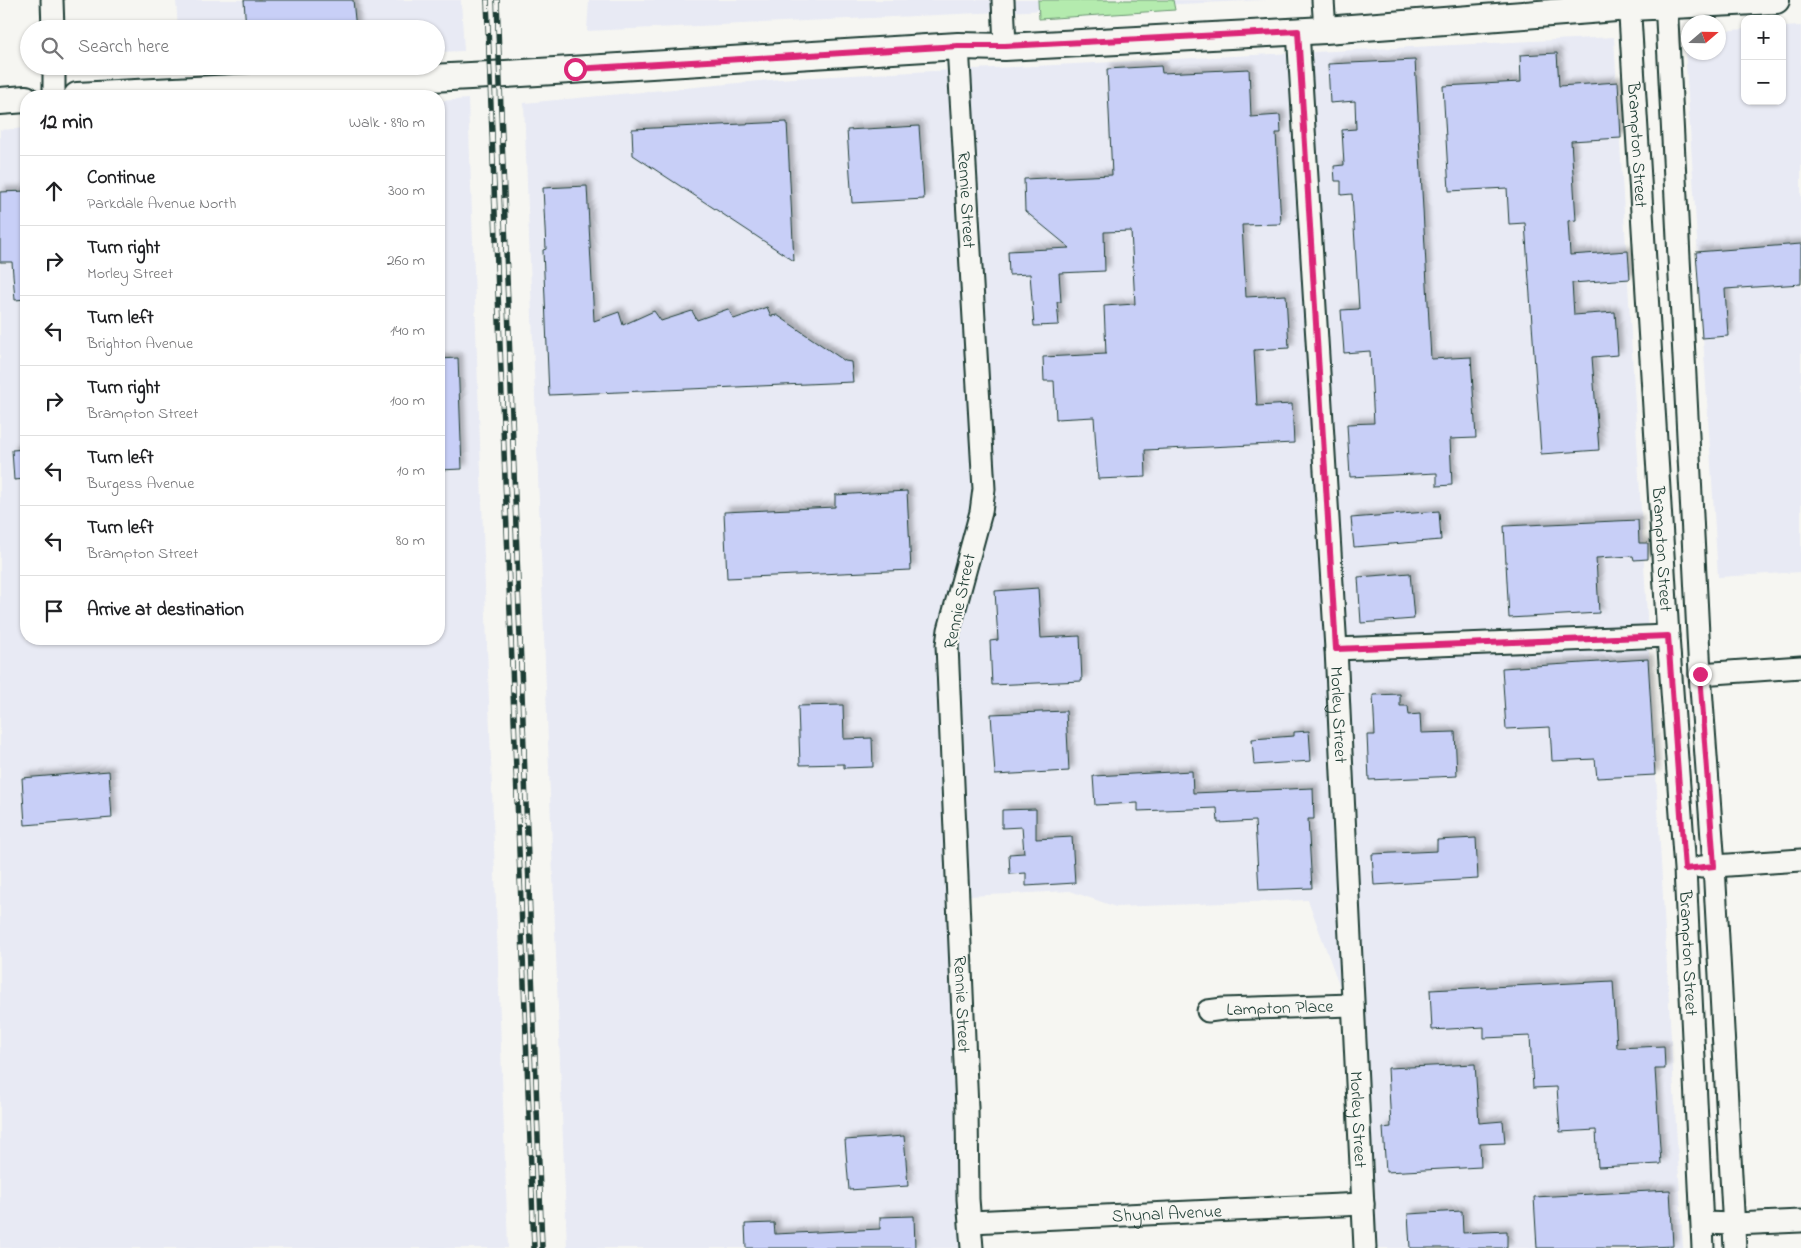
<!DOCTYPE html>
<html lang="en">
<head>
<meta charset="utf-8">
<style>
  :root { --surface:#fff; --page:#f6f6f6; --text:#202124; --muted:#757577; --line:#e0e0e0 }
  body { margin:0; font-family:"Indie Flower",sans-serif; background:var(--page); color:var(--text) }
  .controls { position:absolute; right:15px; top:15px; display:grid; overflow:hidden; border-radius:10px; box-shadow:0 1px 4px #0004 }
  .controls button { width:45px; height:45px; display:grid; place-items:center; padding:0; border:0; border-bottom:1px solid var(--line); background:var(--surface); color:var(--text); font:25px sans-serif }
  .compass { position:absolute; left:1681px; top:15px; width:45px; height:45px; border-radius:50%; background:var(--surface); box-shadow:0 1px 4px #0004; rotate:70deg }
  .stop { position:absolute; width:15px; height:15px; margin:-11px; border:4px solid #db2777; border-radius:50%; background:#fff }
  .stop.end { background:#db2777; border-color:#fff; box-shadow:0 1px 5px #0008 }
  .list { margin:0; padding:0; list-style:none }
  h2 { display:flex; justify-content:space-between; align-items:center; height:65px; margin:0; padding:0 20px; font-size:21px }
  h2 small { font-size:16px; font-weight:400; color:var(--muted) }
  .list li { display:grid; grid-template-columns:32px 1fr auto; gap:15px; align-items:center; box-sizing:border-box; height:70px; padding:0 20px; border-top:1px solid var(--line) }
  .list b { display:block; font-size:19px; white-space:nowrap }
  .list p { margin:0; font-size:16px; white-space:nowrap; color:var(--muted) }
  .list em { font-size:16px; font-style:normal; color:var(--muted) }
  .icon { flex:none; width:28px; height:28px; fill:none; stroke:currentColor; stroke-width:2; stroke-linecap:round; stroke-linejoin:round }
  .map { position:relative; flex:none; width:1801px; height:1248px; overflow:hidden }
  .search { position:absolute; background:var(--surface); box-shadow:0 1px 4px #0004; left:20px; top:20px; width:425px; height:55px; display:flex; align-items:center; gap:12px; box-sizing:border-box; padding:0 18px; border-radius:28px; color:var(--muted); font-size:19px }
  .panel { position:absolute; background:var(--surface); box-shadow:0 1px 4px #0004; left:20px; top:90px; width:425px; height:555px; border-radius:20px }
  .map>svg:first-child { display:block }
  .built { fill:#e8eaf4 }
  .green { fill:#b4ebae; stroke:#6a9471 }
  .building { fill:#c8cff7; stroke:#1f3d34; filter:url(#shadow) }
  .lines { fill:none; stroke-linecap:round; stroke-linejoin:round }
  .minor-casing { stroke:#1f3d34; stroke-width:25 }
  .major-casing { stroke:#1f3d34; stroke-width:30 }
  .minor { stroke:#f6f6f2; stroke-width:21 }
  .major { stroke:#f6f6f2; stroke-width:26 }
  .rail-casing { stroke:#1f3d34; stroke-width:5.5 }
  .rail { stroke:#f6f6f2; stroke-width:4; stroke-dasharray:11; stroke-linecap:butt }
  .route { stroke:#db2777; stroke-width:6 }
  .labels { text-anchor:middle; stroke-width:4.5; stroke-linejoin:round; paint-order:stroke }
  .street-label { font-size:18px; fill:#1f3d34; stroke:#f6f6f2 }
</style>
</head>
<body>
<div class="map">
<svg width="1801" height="1248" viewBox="0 0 1801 1248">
  <defs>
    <filter id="shadow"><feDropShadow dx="4.5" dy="-4.5" stdDeviation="2.5" flood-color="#0004"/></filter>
  </defs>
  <rect width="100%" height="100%" fill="#f6f6f2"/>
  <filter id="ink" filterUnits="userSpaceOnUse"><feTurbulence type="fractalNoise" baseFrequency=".02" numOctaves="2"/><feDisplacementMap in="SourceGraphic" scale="10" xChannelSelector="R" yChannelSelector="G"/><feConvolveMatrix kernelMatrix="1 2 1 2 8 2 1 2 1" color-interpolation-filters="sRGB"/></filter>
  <g filter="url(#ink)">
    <path class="built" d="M176,0H461L464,51L436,52V29H178Z
      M589,0H1268L587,31Z
      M1801,26V572L1718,577L1684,33L1688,32V52H1718L1719,31L1745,29V101H1782V27Z
      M1614,37L1683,1248H1372L1356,1031L1308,900L1116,907L1070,891L968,896L975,1248H567L524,103L792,78Z
      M468,99L508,1248H0V130L26,128V639H439V101Z"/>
    <path class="green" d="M1038,0H1173L1175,10L1039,19Z"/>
    <path class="building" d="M244,0H353L356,29H246Z
      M1557,53L1559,86L1618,82L1621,138L1571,141L1576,220L1568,221L1570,255L1628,251L1630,279L1572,283L1574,315L1615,312L1618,355L1592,357L1599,450L1541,454L1525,223L1509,224L1507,188L1449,191L1443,86L1521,82L1520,55Z
      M1415,60L1431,359L1471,357L1476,438L1450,439L1452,485L1437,486V473L1350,477L1347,424L1374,423L1370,351L1344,353L1341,310L1359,309L1352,194L1341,195V181H1335L1334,166L1344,165L1342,130L1356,129L1355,101L1330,103L1328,64Z
      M1161,66L1162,73L1249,69L1251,117L1280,115L1281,133H1276L1281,224L1242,225L1246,297L1286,295L1289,348L1254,350L1257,406L1292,404L1294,443L1145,450L1146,477L1098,479L1094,417L1056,419L1054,381H1044L1043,357L1106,354L1104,306L1135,304L1131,231L1104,232L1105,271L1059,273L1061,302H1057L1059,325L1034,326L1030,274L1009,275L1008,251L1070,248L1025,211L1024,179L1112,175L1107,69Z
      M787,122L794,261L633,155L632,129Z
      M919,126L924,199L852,203L847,130Z
      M587,186L594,321L619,312L623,325L654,311L661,321L692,311L697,320L728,309L734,319L767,307L771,316L777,315L845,361L851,362L853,382L549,395L543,250L546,249L543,188Z
      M26,191V299L15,300L12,262H0V192Z
      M1801,244V284L1725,289L1728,336L1702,338L1696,252Z
      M458,358L462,469L439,470V359Z
      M26,449V479L14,480L12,450Z
      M907,491L911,570L727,578L724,512L835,507V495Z
      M1439,511L1441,540L1354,547L1351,518Z
      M1638,520L1639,543H1648V559L1634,560L1633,556L1596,558L1599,613L1509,618L1504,526Z
      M1410,573L1414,619L1361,623L1358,577Z
      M1038,588L1041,638L1080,636L1082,681L992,685L990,641L998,640L995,591Z
      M1648,659L1655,775L1597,778L1595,759L1552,761L1550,727L1506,729L1502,668Z
      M1400,694V706H1408L1409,715L1420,714L1421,733L1455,732L1457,776L1369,780L1367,735H1375L1373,695Z
      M843,705L844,739L872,738L873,767L844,768V764L800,765L798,706Z
      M1066,711L1069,771L995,775L991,714Z
      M1309,731L1311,761L1254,765L1252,739L1294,736V732Z
      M109,771L112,818L25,825L22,778Z
      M1192,771L1193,793L1313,788L1314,819H1308L1312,888L1259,890L1255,821L1218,823L1217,808L1138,811V803L1095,805L1093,776Z
      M1036,809V839L1072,837L1075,883L1026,886V873L1010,874L1009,854L1024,853L1022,827L1002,828V810Z
      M1476,838L1478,879L1374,885L1372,854L1437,851V840Z
      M1613,981L1617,1048L1664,1046L1665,1069H1655L1661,1164L1598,1167L1596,1130L1560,1132L1557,1087L1533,1088L1530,1036L1484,1038V1027L1432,1030L1430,990Z
      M1475,1064L1479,1123L1503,1121L1505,1143L1480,1144L1481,1167L1386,1172L1383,1128L1391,1127L1388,1068Z
      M904,1136L908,1186L849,1190L845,1140Z
      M1670,1190L1673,1246L1628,1248H1537L1534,1197Z
      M1462,1211L1463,1233L1507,1231V1248H1410L1408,1214Z
      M914,1216L915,1248H746L745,1224L774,1223L775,1234L880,1229V1217Z"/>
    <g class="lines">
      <defs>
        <g id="minor">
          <path d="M52,0L53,29"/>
          <path d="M1003,0L1005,47"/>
          <path d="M1323,0L1325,30"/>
          <path id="s1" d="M1629,0L1668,636L1685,869L1703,1248"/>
          <path d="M1666,0L1700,674L1714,866L1735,1248"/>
          <path id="s2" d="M1298,31L1336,649L1365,1248"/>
          <path id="s3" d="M958,46L984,489L981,512L949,630L947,645L967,1108L968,1199L972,1248"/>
          <path d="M54,66V96"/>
          <path d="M1336,649L1668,636"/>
          <path d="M1700,674L1801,667"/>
          <path d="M1701,867L1801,860"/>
          <path id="s4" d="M1208,1011L1223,1009L1352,1005"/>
          <path id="s5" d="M971,1222L1363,1204"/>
          <path d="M1703,1223L1734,1224L1801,1221"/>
        </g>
        <path id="major" d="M77,96L490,75L958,46L1005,47L1325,30L1630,7L1776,0
          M0,101L26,99"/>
      </defs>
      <use href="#minor" class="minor-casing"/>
      <use href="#major" class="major-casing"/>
      <use href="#minor" class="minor"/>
      <use href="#major" class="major"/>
      <defs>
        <path id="rail" d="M487,0L534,1248
          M497,0L542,1248"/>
      </defs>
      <use href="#rail" class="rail-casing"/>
      <use href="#rail" class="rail"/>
    </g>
  </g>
  <g class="lines" filter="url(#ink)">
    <path class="route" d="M575,69L958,46H1005L1298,31L1336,649L1668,636L1685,869L1714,866L1700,674"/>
  </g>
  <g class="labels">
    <g class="street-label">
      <text dy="6" stroke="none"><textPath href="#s1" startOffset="145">Brampton Street</textPath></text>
      <text dy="6" stroke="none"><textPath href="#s3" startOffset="154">Rennie Street</textPath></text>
      <text dy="6" stroke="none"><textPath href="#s1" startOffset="550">Brampton Street</textPath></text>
      <text transform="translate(959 601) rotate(-78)" y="6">Rennie Street</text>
      <text dy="6" stroke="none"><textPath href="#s2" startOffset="685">Morley Street</textPath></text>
      <text dy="6" stroke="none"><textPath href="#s1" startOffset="955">Brampton Street</textPath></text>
      <text dy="6" stroke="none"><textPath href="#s3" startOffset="964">Rennie Street</textPath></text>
      <text dy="6" stroke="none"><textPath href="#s4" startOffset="72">Lampton Place</textPath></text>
      <text dy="6" stroke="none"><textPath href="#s2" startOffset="1090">Morley Street</textPath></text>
      <text dy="6" stroke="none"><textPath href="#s5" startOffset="196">Shynal Avenue</textPath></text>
    </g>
  </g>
</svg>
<div class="controls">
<button>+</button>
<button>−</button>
</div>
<svg class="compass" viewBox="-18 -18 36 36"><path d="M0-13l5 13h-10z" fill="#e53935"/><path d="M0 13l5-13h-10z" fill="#757577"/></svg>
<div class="stop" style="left:575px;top:69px"></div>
<div class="stop end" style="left:1700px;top:674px"></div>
<div class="search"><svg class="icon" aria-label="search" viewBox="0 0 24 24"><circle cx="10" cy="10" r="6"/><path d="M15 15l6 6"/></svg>Search here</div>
<section class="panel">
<h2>12 min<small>Walk · 890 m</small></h2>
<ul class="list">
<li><svg class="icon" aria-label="ahead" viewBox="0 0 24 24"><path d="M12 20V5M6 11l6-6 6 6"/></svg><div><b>Continue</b><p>Parkdale Avenue North</p></div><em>300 m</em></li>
<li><svg class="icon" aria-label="right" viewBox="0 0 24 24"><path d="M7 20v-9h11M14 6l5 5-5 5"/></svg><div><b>Turn right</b><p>Morley Street</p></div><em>260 m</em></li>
<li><svg class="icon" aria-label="left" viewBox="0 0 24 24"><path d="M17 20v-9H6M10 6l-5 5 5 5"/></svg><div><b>Turn left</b><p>Brighton Avenue</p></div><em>140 m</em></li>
<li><svg class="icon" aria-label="right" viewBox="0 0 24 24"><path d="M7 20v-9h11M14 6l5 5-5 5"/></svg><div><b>Turn right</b><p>Brampton Street</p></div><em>100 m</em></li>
<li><svg class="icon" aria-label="left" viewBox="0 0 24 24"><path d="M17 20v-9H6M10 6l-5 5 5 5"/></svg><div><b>Turn left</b><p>Burgess Avenue</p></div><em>10 m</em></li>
<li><svg class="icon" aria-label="left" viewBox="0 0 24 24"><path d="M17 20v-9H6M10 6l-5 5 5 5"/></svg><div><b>Turn left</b><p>Brampton Street</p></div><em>80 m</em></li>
<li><svg class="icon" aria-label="arrive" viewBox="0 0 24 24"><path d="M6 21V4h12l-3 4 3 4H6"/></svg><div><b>Arrive at destination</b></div></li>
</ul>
</section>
</div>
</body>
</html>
